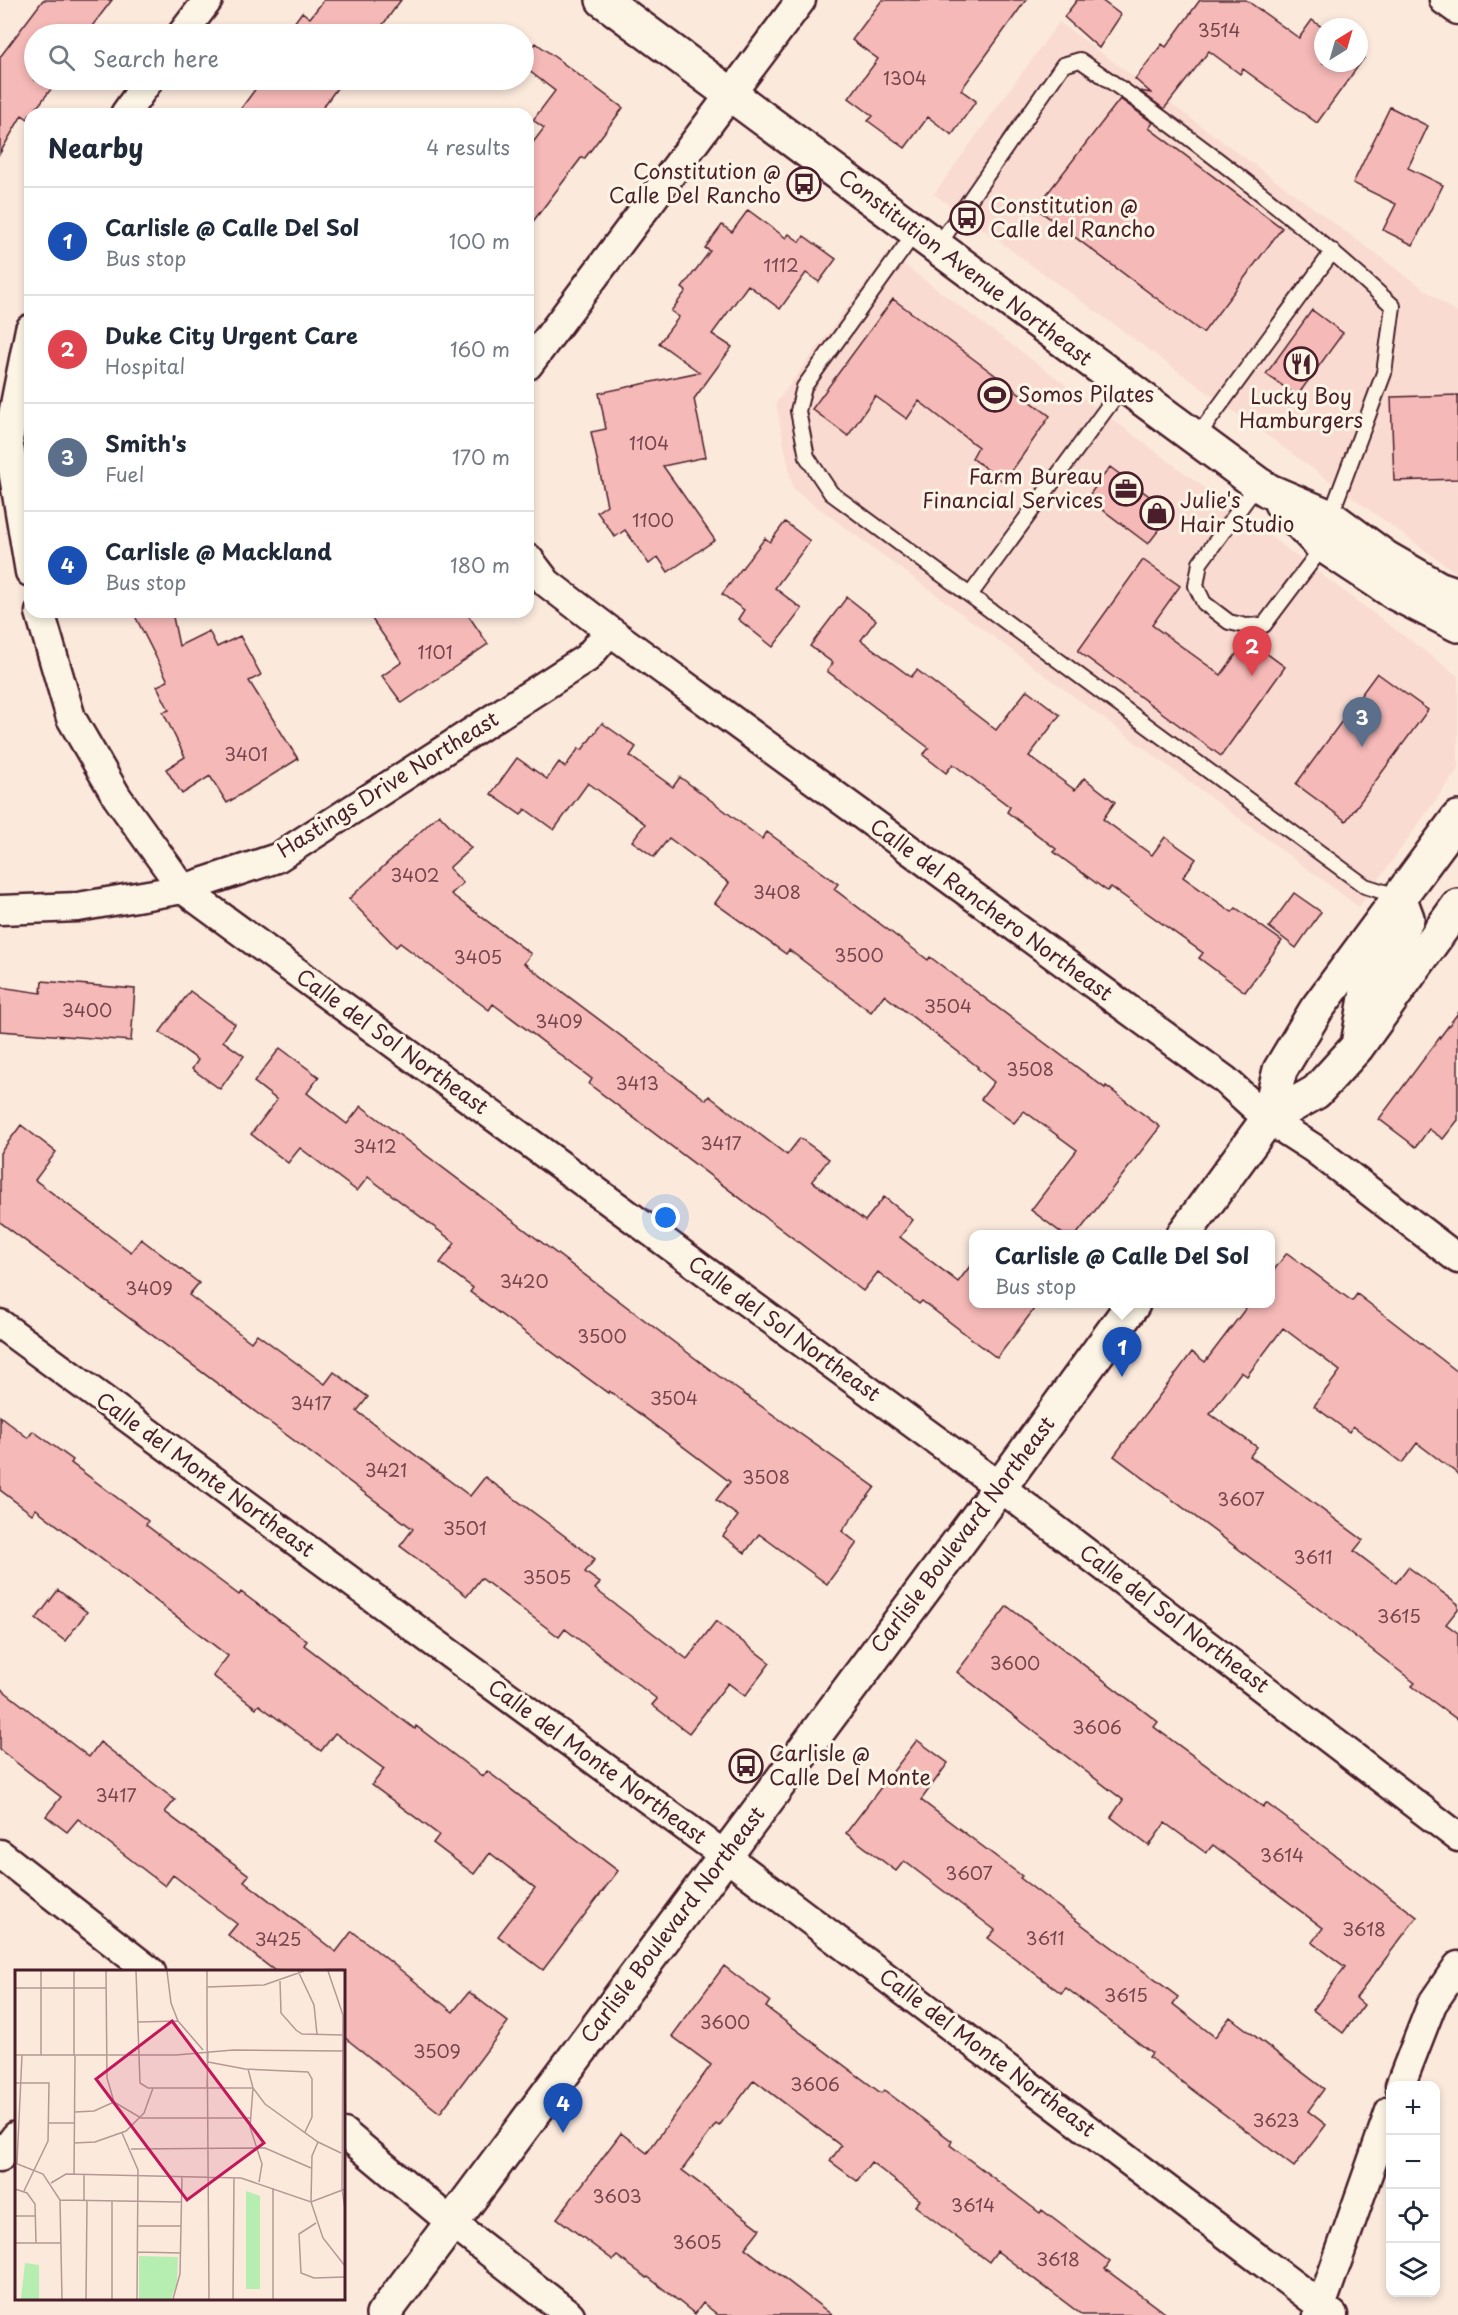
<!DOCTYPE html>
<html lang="en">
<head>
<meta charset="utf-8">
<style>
  :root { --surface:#fff; --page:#f2f2f3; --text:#1f2937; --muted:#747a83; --line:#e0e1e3; --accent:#7c3aed }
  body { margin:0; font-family:"Playpen Sans",sans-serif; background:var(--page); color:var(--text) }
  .controls { position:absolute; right:18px; bottom:18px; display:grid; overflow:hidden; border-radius:12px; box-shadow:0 3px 9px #0003 }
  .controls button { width:54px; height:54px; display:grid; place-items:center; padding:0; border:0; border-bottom:2px solid var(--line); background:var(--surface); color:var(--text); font:30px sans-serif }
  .compass { position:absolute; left:1314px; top:18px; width:54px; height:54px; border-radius:50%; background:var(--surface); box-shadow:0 3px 9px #0003; rotate:37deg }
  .you { position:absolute; left:666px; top:1218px; width:21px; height:21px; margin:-15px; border:4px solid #fff; border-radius:50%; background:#1a73e8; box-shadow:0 0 0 9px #1a73e833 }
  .badge { display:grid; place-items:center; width:39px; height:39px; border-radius:50%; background:var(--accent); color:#fff; font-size:20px; font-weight:700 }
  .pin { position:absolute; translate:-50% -50px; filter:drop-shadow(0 2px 3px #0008) }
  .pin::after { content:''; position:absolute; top:32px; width:21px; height:18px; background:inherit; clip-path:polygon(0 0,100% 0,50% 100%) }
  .popup { position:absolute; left:969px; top:1230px; width:306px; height:78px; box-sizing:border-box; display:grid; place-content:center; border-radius:12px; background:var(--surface); filter:drop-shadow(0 2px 4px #0005); font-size:20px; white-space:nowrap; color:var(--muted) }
  .popup b { font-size:22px; color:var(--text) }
  .popup::after { content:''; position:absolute; left:50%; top:100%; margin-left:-12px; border:12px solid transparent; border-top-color:var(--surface) }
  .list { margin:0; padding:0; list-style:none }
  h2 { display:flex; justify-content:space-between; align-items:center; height:78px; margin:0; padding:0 24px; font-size:26px }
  h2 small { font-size:20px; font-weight:400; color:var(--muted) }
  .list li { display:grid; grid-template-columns:39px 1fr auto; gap:18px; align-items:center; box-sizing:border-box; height:108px; padding:0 24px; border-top:2px solid var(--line) }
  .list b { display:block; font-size:22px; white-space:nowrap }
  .list p { margin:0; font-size:20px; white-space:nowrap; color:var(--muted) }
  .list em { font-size:20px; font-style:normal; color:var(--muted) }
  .icon { flex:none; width:33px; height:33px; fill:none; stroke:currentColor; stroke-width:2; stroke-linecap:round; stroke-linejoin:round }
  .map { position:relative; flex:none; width:1458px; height:2315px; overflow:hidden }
  .search { position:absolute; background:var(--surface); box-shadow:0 3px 9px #0003; left:24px; top:24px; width:510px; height:66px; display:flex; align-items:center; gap:15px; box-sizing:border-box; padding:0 21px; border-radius:33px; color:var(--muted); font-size:22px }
  .panel { position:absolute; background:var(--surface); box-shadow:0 3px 9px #0003; left:24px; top:108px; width:510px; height:510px; border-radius:18px }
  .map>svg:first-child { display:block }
  .built { fill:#f9dbd1 }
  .building { fill:#f5b9b7; stroke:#4a1f2b; stroke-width:1.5 }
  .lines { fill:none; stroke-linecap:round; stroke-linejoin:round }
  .service-casing { stroke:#4a1f2b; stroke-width:18 }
  .minor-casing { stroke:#4a1f2b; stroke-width:33 }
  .tertiary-casing { stroke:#4a1f2b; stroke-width:38 }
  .secondary-casing { stroke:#4a1f2b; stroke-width:38 }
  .service { stroke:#fcf5e5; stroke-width:14 }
  .minor { stroke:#fcf5e5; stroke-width:28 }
  .tertiary { stroke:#fcf5e5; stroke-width:33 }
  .secondary { stroke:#fcf5e5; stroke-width:33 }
  .labels { text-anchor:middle; stroke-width:6; stroke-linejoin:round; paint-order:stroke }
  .number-label { font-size:18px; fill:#75464e }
  .poi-label { font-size:21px; fill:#4a1f2b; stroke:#fcf5e5; text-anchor:start }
  .street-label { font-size:21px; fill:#4a1f2b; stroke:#fcf5e5 }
  .inset-road { fill:none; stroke:#b49895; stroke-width:1.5 }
  .view { fill:#c2185b; fill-opacity:0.15; stroke:#c2185b; stroke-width:3 }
  .inset-edge { fill:none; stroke:#4a1f2b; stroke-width:3 }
</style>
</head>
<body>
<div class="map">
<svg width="1458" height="2315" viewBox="0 0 1458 2315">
  <rect width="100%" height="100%" fill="#fbe9dc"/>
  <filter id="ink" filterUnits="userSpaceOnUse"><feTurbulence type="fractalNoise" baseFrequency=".0167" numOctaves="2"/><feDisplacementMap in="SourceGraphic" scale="12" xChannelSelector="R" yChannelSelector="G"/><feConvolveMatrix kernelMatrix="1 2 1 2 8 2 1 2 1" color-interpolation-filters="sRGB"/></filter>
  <g filter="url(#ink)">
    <path class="built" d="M1059,22L1458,314V574L934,194Z
      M888,253L1458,676V769L1359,907L793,489L776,403Z"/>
    <path class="building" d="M43,0H112L86,34H34V80H58L32,114H30L28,119L22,115L0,153V57Z
      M324,0H401L376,34H286L302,12L310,18Z
      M882,0H1026L961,90L976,101L952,135L928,117L905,148L868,121L873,116L849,98L878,59L852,40Z
      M1077,0H1101L1121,15L1099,48L1064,17Z
      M1200,0H1246L1299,38L1312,20L1323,28V63H1359V55L1364,58L1317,123L1243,69L1240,74L1209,51L1164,109L1140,91L1151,93L1135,79L1162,44L1166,47Z
      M536,43L623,108L584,159L582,157L528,228V149L544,128L533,120L555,91L524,67V60Z
      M262,80H343L318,114H237Z
      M1120,99L1153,123L1149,128L1282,228L1203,333L1036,208Z
      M1390,107L1428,126L1408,168L1443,185L1413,245L1383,230L1396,204L1353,183Z
      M748,210L786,238L789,234L800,242L804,236L836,259L819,282L806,273L780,309L748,285L712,334L732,347L694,399L706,457L663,466L715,540L668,572L658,557L649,564L625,530L615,537L597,512L607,505L591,432L606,429L599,393L699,372L659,343L679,317L671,311L686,291L682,288L710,251L705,248L722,225L732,232Z
      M893,299L1050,416L1004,482L972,458L978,447L919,401L907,419L875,396L848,436L812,409Z
      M1312,310L1343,333L1297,396L1266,374Z
      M1458,395V479L1394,481L1391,397Z
      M1110,467L1172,513L1148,544L1087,498Z
      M785,522L810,541L775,588L802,609L773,647L738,619L744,610L722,594L765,538L770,542Z
      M1143,560L1180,586L1152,625L1221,675L1247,639L1285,667L1221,756L1078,651Z
      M847,597L876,620L861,640L911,677L917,670L996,730L1027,690L1060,715L1029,756L1075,790L1084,778L1115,802L1103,819L1152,855L1165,837L1196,859L1183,877L1232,912L1236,908L1282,941L1245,992L1199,958L1203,953L1111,887L1107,891L1054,852L1056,849L1007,812L1010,807L953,764L946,773L923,755L929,748L827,671L833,663L810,646Z
      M133,612H172L179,646L209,631L217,647L240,636L261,675L249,681L298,759L227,803L210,776L182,794L166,769L185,757L163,712L169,710L157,686L168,681Z
      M367,612H466L488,644L402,703L382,676L402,662Z
      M1377,673L1428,710L1346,821L1296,784Z
      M602,723L636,747L630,756L673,787L680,777L762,839L767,832L838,884L834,889L928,960L930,957L1105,1088L1106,1086L1160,1127L1077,1234H1063L1031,1210L1077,1150L1024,1111L1014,1123L981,1099L994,1082L977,1068L978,1067L884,995L871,1012L789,950L786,954L715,903L729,883L669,838L654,857L632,841L645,824L588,783L554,830L525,809L521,815L491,794L517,758L547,779L559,762L565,767L579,748L582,750Z
      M439,814L471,848L449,868L463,883L451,894L531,954L524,963L706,1100L709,1096L787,1155L800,1138L829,1159L812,1181L865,1221L884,1197L913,1220L900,1237L958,1282L974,1261V1304H1038L997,1358L922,1301L919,1304L878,1272L863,1291L589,1084L592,1079L493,1004L489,1010L400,943L396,947L349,899Z
      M1294,893L1321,912L1296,948L1269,927Z
      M42,981L135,989L131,1041L0,1031V987L41,993Z
      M190,991L235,1024L223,1041L244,1056L220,1089L192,1069L198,1060L160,1032Z
      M1458,1013V1120L1443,1139L1429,1129L1416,1147L1379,1119Z
      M280,1048L319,1077L307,1093L347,1124L361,1106L720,1377L875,1487L842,1531L857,1543L827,1584L759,1534L745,1553L723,1536L738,1516L716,1500L730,1482L609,1391L608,1393L470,1292L473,1288L440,1263L455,1243L368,1177L357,1191L300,1148L288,1163L251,1134L277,1100L254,1082Z
      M21,1125L56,1152L35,1180L131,1252L141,1239L199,1283L189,1295L251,1342L257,1334L325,1384L334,1372L368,1397L357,1411L470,1496L485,1477L545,1521L595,1559L585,1572L600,1583L595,1589L687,1659L716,1621L770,1663L745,1696L728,1683L689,1733L652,1705L657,1699L565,1629L559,1637L481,1578L467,1596L400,1546L413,1529L0,1222V1153Z
      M1287,1253L1352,1301L1357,1294L1458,1372V1474L1417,1443L1402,1463L1353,1426L1349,1432L1314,1406L1340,1371L1283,1328L1247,1376L1241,1372L1210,1414L1257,1447L1250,1456L1363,1540L1354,1551L1396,1583L1408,1567L1458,1604V1609L1446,1624L1458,1633V1720L1412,1686L1415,1683L1340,1625L1114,1456L1192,1352L1205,1362L1249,1304H1270V1275Z
      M0,1416L28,1438L33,1431L73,1460L71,1463L148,1521L146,1525L239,1595L241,1592L307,1641L304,1645L415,1729L416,1726L483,1777L487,1771L618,1871L543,1970L498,1936L535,1888L490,1853L474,1874L433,1843L439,1835L372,1785L384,1769L335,1733L321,1751L259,1705L256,1708L213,1676L228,1656L36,1509L32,1514L0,1490Z
      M58,1590L87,1612L65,1641L36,1619Z
      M1007,1606L1158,1722L1154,1727L1263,1807L1266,1803L1417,1917L1356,1998L1364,2005L1343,2033L1313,2010L1345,1967L1312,1942L1323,1928L1213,1845L1206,1853L1165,1823L1149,1846L1111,1817L1123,1800L957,1672Z
      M0,1688L89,1757L100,1742L175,1800L165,1812L249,1875L244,1881L336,1952L352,1931L453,2012L469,1992L508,2022L440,2113L344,2037V1971H275L228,1935L237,1924L173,1875L165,1886L78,1819L67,1832L46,1816L61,1797L0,1750Z
      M917,1740L948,1763L921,1800L1022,1876L1020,1878L1178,1997L1173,2004L1215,2037L1230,2017L1324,2089L1308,2111L1326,2125L1294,2167L1149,2057L1152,2053L1066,1988L1061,1993L988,1938L995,1930L904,1861L896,1871L846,1833Z
      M724,1966L770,2001L766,2007L881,2093L884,2090L952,2141L950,2145L1040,2213L1042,2210L1110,2262L1105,2269L1167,2315H1082L997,2251L989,2262L915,2206L920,2200L871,2162L857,2181L830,2161L841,2146L754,2080L719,2126L716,2124L682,2170L760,2229L745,2248L832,2315H718L703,2303L695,2314L648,2277L647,2278L617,2256L613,2260L557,2218L621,2133L647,2153L711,2065L672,2036Z"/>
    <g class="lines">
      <defs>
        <path id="service" d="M916,231L804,387L798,411L807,457L831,493L1365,886L1400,897
          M937,247L1063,65L1080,60C1189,135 1295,216 1393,306L1384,373L1330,517
          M1196,438L1333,251
          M1258,484L1200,563L1196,586L1204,603L1229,622L1246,626L1264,625L1324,545
          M970,595L1123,386"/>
        <path id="minor" d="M1444,0L1458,10
          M182,34L208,0
          M125,114L149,80
          M30,329L8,440L30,572
          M528,365L801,0
          M528,558L547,583L610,631L1225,1080L1268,1119L1313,1148L1458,1259
          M40,612L71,718L117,797L183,889L1000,1487L1458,1837
          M0,910L78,907L183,889L277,858L587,658L610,631
          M0,1324L724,1855L1333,2315
          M0,1854L151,1972
          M1400,2086L1432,2004L1458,1966
          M344,2133L452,2223L570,2315
          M0,2157L16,2136
          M1318,2315L1390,2111"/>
        <path id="tertiary" d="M603,0L1258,484L1269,491L1330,517L1386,558L1438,588L1458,595
          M1281,503L1318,542L1395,593L1458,625"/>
        <path id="secondary" d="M1359,1039L1368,986L1391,950L1407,918L1401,902
          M1268,1119L1316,1092L1357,1047L1458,906
          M1184,1234L1268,1119L1280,1070L1316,1010L1458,818
          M383,2315L1000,1487L1133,1304"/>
      </defs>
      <use href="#service" class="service-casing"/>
      <use href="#minor" class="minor-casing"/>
      <use href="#tertiary" class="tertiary-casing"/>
      <use href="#secondary" class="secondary-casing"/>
      <use href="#service" class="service"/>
      <use href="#minor" class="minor"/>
      <use href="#tertiary" class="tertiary"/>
      <use href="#secondary" class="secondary"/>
    </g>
  </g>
  <defs>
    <symbol id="bus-ring" viewBox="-11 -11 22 22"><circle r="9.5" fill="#fcf5e5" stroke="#4a1f2b" stroke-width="1.5"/><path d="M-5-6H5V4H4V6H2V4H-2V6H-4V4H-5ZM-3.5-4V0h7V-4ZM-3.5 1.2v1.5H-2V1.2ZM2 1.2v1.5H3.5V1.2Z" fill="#4a1f2b"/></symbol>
    <symbol id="restaurant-ring" viewBox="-11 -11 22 22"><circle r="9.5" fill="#fcf5e5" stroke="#4a1f2b" stroke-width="1.5"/><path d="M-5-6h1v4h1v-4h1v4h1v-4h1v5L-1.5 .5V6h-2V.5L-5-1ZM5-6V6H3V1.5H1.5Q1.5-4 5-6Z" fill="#4a1f2b"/></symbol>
    <symbol id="stadium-ring" viewBox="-11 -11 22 22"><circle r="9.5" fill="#fcf5e5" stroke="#4a1f2b" stroke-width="1.5"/><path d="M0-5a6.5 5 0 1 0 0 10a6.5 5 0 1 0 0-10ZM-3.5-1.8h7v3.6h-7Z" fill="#4a1f2b"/></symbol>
    <symbol id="office-ring" viewBox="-11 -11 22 22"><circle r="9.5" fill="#fcf5e5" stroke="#4a1f2b" stroke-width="1.5"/><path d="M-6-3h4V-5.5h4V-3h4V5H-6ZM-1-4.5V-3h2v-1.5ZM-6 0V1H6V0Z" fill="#4a1f2b"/></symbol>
    <symbol id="shop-ring" viewBox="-11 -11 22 22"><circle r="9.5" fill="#fcf5e5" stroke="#4a1f2b" stroke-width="1.5"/><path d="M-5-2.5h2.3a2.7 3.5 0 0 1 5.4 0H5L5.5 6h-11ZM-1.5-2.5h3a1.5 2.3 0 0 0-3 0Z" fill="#4a1f2b"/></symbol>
  </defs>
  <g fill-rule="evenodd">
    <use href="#bus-ring" x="785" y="165" width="38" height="38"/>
    <use href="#bus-ring" x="948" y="199" width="38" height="38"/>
    <use href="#restaurant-ring" x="1282" y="345" width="38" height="38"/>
    <use href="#stadium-ring" x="976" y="376" width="38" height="38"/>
    <use href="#office-ring" x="1107" y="470" width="38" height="38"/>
    <use href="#shop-ring" x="1138" y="494" width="38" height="38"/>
    <use href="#bus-ring" x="727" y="1747" width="38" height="38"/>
  </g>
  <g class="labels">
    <g class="number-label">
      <text x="1219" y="37">3514</text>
      <text x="905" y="85">1304</text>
      <text x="781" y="272">1112</text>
      <text x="649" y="450">1104</text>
      <text x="653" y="527">1100</text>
      <text x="435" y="659">1101</text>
      <text x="246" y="761">3401</text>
      <text x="415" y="882">3402</text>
      <text x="777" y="899">3408</text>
      <text x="859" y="962">3500</text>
      <text x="478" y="964">3405</text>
      <text x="948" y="1013">3504</text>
      <text x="87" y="1017">3400</text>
      <text x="559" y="1028">3409</text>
      <text x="1030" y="1076">3508</text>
      <text x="637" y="1090">3413</text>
      <text x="721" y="1150">3417</text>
      <text x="375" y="1153">3412</text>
      <text x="524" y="1288">3420</text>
      <text x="149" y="1295">3409</text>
      <text x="602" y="1343">3500</text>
      <text x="674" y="1405">3504</text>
      <text x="311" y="1410">3417</text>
      <text x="386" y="1477">3421</text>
      <text x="766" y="1484">3508</text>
      <text x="1241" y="1506">3607</text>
      <text x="465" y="1535">3501</text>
      <text x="1313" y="1564">3611</text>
      <text x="547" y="1584">3505</text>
      <text x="1399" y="1623">3615</text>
      <text x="1015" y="1670">3600</text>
      <text x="1097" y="1734">3606</text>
      <text x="116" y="1802">3417</text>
      <text x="1282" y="1862">3614</text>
      <text x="969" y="1880">3607</text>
      <text x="1364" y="1936">3618</text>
      <text x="1045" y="1945">3611</text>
      <text x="278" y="1946">3425</text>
      <text x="1126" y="2002">3615</text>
      <text x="725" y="2029">3600</text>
      <text x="437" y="2058">3509</text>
      <text x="815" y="2091">3606</text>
      <text x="1276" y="2127">3623</text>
      <text x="617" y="2203">3603</text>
      <text x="973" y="2212">3614</text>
      <text x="697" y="2249">3605</text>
      <text x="1058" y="2266">3618</text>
    </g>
    <g class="poi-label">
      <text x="781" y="179" text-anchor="end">Constitution @<tspan x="781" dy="24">Calle Del Rancho</tspan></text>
      <text x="990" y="213">Constitution @<tspan x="990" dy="24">Calle del Rancho</tspan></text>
      <text x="1018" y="402">Somos Pilates</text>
      <text x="1301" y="404" text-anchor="middle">Lucky Boy<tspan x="1301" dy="24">Hamburgers</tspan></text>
      <text x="1103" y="484" text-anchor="end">Farm Bureau<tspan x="1103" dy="24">Financial Services</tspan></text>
      <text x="1180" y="508">Julie's<tspan x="1180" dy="24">Hair Studio</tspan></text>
      <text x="769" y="1761">Carlisle @<tspan x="769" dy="24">Calle Del Monte</tspan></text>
    </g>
    <g class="street-label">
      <text transform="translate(965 268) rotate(37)" y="7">Constitution Avenue Northeast</text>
      <text transform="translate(388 785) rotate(-32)" y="7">Hastings Drive Northeast</text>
      <text transform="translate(991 910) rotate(36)" y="7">Calle del Ranchero Northeast</text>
      <text transform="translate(392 1042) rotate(36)" y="7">Calle del Sol Northeast</text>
      <text transform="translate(784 1329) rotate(36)" y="7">Calle del Sol Northeast</text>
      <text transform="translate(205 1475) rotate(36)" y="7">Calle del Monte Northeast</text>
      <text transform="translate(963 1535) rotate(-53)" y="7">Carlisle Boulevard Northeast</text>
      <text transform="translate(1174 1619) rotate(37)" y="7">Calle del Sol Northeast</text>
      <text transform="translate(597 1762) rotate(36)" y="7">Calle del Monte Northeast</text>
      <text transform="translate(673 1925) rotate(-53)" y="7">Carlisle Boulevard Northeast</text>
      <text transform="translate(987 2053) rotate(37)" y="7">Calle del Monte Northeast</text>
    </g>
  </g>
  <g transform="translate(15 1970)">
    <rect width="330" height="330" fill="#fbe9dc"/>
    <path d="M231,221L245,226V319H231ZM124,286L163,287L162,314L156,329H124ZM10,293L24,295V329H6Z" fill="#b6eeb1"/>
    <path class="inset-road" d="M91,1L92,108L99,132L126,148H235M121,1L125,113L133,118H238L235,157L247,194L244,212M152,1L156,33L163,51L188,80M192,1V49M283,1L299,35L302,64M313,1L328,45L327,219L330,239M265,11L266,43L281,60L287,64L327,65M192,17L249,15L289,1M0,18H91M192,47L194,329M123,52L163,51M0,85H161L218,80L330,81M26,85V1M59,86V1M193,92L230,99L293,102L297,109V147L290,162M233,99L238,118L250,134L303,172L326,183M0,113H34L33,171L9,221M192,117L193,81M60,142L79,141L99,132M33,153H60M107,163L123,200L122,329M303,172L297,186L296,232L308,268L330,296M59,173L80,172L111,161L129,143L138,118M116,179L250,178L296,198M0,193L28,204L45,230L47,329M2,193L7,85M59,205L60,86M36,213L51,204L226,208L296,232L330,219M0,219L12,223L20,234L21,273M45,230L166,232M69,230V205M0,246H21M301,253L284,264L286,303L299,308L330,307M123,256H166M0,273H46M122,282L166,283M71,329L72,230M97,329V231M158,329L165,304L167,207M218,329L219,208M258,329V218"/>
    <path class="view" d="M157,51L249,173L172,230L81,109Z"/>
    <rect width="330" height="330" class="inset-edge"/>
  </g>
</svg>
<div class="controls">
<button>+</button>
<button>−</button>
<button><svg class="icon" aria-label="locate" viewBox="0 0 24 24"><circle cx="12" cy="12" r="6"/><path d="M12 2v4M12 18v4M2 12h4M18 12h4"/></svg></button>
<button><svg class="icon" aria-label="layers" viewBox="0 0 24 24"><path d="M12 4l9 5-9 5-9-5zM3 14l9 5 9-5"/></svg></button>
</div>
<svg class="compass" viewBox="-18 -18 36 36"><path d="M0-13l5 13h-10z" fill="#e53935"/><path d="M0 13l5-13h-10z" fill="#747a83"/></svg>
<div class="you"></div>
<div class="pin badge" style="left:1122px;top:1377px;background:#1a4fb4">1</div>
<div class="popup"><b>Carlisle @ Calle Del Sol</b>Bus stop</div>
<div class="pin badge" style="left:1252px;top:676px;background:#e0444e">2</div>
<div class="pin badge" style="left:1362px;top:747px;background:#5c6f8a">3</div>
<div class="pin badge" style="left:563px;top:2133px;background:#1a4fb4">4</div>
<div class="search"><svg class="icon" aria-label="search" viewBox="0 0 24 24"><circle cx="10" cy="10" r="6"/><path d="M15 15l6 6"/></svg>Search here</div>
<section class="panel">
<h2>Nearby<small>4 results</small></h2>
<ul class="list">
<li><span class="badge" style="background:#1a4fb4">1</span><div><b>Carlisle @ Calle Del Sol</b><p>Bus stop</p></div><em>100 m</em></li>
<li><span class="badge" style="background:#e0444e">2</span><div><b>Duke City Urgent Care</b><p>Hospital</p></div><em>160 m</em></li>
<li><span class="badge" style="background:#5c6f8a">3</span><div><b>Smith's</b><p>Fuel</p></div><em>170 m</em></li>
<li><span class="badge" style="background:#1a4fb4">4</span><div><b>Carlisle @ Mackland</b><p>Bus stop</p></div><em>180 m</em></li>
</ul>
</section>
</div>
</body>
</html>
